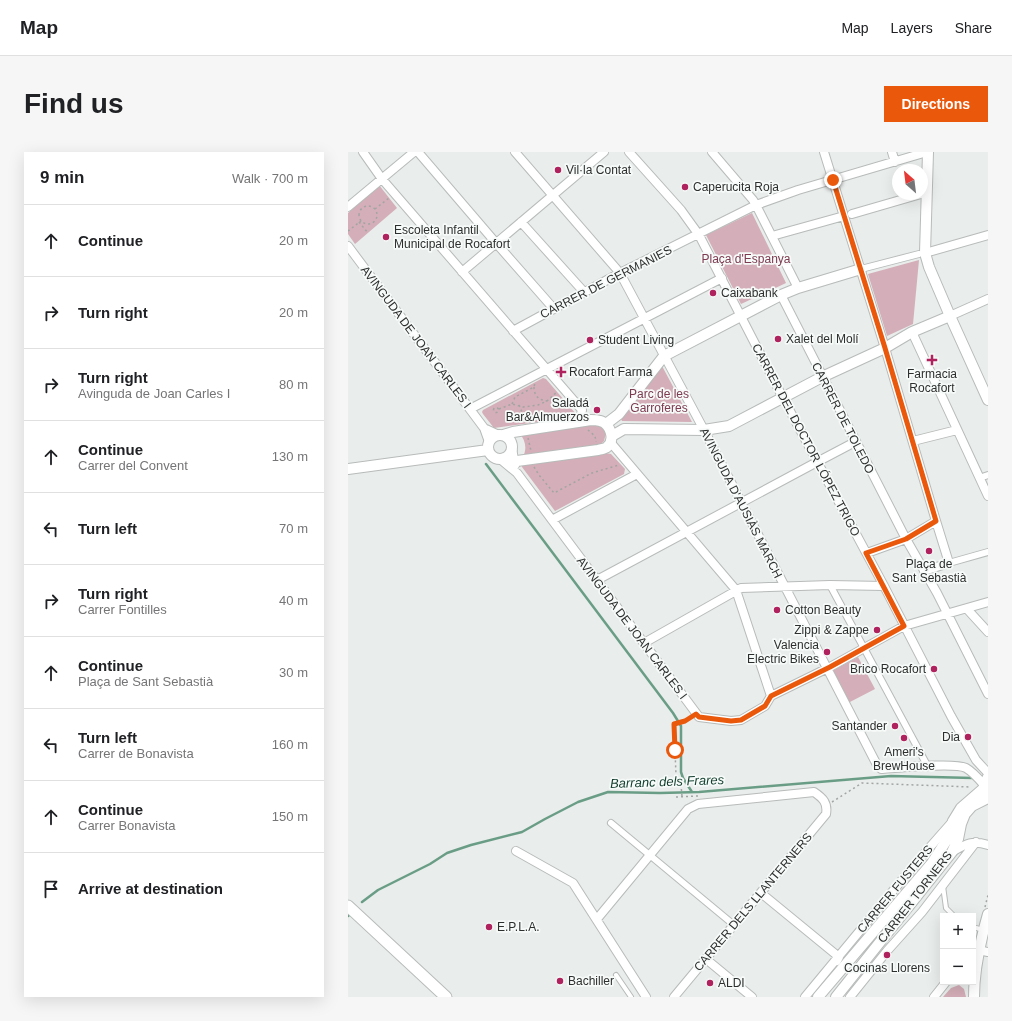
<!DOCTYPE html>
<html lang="en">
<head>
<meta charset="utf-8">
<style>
  :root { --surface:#fff; --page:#f6f6f6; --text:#202124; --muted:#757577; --line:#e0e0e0; --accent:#ea580c }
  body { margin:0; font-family:Arial,sans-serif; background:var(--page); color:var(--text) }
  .controls { position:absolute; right:12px; bottom:12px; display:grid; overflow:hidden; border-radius:0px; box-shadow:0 4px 16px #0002 }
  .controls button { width:36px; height:36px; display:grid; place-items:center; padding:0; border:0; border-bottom:1px solid var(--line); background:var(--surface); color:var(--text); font:20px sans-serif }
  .compass { position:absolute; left:544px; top:12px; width:36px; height:36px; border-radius:50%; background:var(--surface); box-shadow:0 4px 16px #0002; rotate:332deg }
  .stop { position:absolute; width:12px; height:12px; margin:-9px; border:3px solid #ea580c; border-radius:50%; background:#fff }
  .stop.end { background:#ea580c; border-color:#fff; box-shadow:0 1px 4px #0008 }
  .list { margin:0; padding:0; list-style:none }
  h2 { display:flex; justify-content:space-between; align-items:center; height:52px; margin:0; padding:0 16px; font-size:17px }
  h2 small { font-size:13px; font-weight:400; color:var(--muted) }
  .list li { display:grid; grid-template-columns:26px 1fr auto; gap:12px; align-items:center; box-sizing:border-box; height:72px; padding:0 16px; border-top:1px solid var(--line) }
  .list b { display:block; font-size:15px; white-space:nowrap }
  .list p { margin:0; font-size:13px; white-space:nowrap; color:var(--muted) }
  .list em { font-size:13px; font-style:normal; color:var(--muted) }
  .icon { flex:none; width:22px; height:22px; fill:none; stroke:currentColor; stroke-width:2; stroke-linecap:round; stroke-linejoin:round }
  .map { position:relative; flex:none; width:640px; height:845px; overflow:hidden; border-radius:0px }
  header { display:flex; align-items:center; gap:24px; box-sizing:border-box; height:56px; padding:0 20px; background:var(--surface); border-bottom:1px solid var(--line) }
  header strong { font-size:19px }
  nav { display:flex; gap:22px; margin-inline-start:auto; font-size:14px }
  .intro { display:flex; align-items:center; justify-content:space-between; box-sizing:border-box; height:96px; padding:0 24px }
  h1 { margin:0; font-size:28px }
  .button { padding:10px 18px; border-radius:0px; background:var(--accent); color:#fff; font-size:14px; font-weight:700 }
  main { display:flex; gap:24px; padding:0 24px }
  aside { flex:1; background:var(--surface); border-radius:0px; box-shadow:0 4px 16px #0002 }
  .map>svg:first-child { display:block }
  .green { fill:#d4aeb8 }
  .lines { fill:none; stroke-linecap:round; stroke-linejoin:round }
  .stream { stroke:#6a9d86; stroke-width:2.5 }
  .service-casing { stroke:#b7bbb9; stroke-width:6 }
  .pedestrian-casing { stroke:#b7bbb9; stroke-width:8 }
  .minor-casing { stroke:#b7bbb9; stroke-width:10 }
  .tertiary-casing { stroke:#b7bbb9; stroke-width:12 }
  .secondary-casing { stroke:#b7bbb9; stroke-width:13 }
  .path { stroke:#a2a5a3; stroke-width:1.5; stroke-dasharray:2 3; stroke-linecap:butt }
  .service { stroke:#fff; stroke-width:4 }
  .pedestrian { stroke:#fff; stroke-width:6 }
  .minor { stroke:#fff; stroke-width:8 }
  .tertiary { stroke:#fff; stroke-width:10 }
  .secondary { stroke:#fff; stroke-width:11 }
  .route { stroke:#ea580c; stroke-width:5 }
  .poi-dot { fill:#af225e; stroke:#f6faf8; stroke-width:1.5 }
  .labels { text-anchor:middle; stroke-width:3.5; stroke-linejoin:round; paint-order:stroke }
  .poi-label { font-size:12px; fill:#2d2f2e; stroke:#f6faf8; text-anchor:start }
  .park-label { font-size:12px; fill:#7d3a50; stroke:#f6faf8 }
  .street-label { font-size:12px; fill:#2d2f2e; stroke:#f6faf8 }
  .water-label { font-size:13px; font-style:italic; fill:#113d2d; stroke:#f6faf8 }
</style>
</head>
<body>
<header>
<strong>Map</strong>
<nav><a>Map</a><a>Layers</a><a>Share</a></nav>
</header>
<div class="intro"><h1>Find us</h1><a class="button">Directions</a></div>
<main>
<aside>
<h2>9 min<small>Walk · 700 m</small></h2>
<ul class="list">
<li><svg class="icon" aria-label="ahead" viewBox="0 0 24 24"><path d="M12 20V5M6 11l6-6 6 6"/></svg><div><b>Continue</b></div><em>20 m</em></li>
<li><svg class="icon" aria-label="right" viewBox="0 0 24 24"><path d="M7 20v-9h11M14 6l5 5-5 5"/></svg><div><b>Turn right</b></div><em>20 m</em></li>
<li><svg class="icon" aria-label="right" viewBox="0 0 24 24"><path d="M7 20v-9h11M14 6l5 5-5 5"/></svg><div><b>Turn right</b><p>Avinguda de Joan Carles I</p></div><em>80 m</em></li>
<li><svg class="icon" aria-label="ahead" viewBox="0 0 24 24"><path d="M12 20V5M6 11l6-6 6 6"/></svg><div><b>Continue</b><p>Carrer del Convent</p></div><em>130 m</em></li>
<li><svg class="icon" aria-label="left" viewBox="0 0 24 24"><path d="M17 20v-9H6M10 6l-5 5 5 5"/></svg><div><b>Turn left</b></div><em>70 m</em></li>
<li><svg class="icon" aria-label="right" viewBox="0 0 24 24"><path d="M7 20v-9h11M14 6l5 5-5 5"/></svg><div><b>Turn right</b><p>Carrer Fontilles</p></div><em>40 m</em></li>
<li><svg class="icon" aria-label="ahead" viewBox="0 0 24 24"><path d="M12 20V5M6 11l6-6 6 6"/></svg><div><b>Continue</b><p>Plaça de Sant Sebastià</p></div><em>30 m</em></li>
<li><svg class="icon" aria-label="left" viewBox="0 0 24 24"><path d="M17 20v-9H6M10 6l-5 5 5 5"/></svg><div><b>Turn left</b><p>Carrer de Bonavista</p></div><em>160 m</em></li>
<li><svg class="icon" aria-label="ahead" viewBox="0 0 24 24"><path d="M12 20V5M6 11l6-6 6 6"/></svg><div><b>Continue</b><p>Carrer Bonavista</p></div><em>150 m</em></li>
<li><svg class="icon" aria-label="arrive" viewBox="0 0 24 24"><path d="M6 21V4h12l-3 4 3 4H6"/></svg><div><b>Arrive at destination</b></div></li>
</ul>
</aside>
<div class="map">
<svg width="640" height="845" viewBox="0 0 640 845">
  <rect width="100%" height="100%" fill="#e9edeb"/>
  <path class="green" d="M31,33L49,56L7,92L0,82V61Z
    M404,61L438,131L393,152L358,83Z
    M571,108L565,172L539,184L520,122Z
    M314,214L344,270L274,269L273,267Z
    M195,226L198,227L228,262L227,265L146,276L135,262L134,260L135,258Z
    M245,271L253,272L258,281L256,289L251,294L175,305C179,297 178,288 171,281Z
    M257,301L263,302L277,317L276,322L207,359L174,315V313Z
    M510,505L527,537L500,551L484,519Z
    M611,833L616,837L618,845H595L603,836Z"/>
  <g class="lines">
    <path class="stream" d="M138,312L325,561L333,574V620L335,626L344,640
      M14,750L30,738L82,712L99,701L123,693L174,680L197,667L230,650L260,640L312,641L351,640L543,624L625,626
      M0,764L1,763"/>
    <defs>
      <path id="service" d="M595,734L598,756L606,764
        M625,775L635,778
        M268,823L283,845"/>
      <path id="pedestrian" d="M513,117L571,102
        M631,326L640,323
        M601,411L640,400
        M482,433L580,615
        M263,671L386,773"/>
      <path id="minor" d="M15,0L34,27L234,258L231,270
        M70,0L148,91L206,157
        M167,0L272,121L356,278L528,611L533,617C548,616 607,610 618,616C625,620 631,627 636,633
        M281,0L333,58L351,83L435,246L536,434L603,564L628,608L640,621
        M364,0L405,48L408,53L450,38L579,0
        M476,0L537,196L588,369L601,411L576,419
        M544,0L547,10
        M0,55L66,0
        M504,62L573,42
        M173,70L236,140
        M424,84L496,64
        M0,94L136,276
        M577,101L640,83
        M114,120L256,0
        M433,143L558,387L519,401
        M602,164L640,147
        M165,179L272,121L408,53L450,136
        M564,180L640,344
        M122,257L374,126
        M565,289L609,278
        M141,290L136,276L151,283
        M263,291L388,438L423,544
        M164,296L167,313
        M152,307L169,321L351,565L383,569L393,568L417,554L423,544
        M204,368L289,322
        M588,369L558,387L589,441L640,542
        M249,428L469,310L507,290
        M619,457L640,480
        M296,491L393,436L482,433L536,434
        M423,544L482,515L556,474L640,450
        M168,699L225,731L298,845
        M604,700C618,692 624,688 640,693
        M413,741L491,805L489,809
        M249,767L340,657L350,652L466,640C475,646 480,651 478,662L326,845
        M630,798L640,800
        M358,807L404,845
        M457,845L568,711L605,669
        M502,845L539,799L574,760L628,690
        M586,845L598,830"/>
      <path id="tertiary" d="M580,0L577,101L581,115L602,164L640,248
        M258,272L271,262L316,204L433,143L450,136L513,117
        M140 295a12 12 0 1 1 24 0a12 12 0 1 1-24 0Z
        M155,283L165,280L243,268C246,268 249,268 252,269C262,271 268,288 259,295C257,297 253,297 250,298L169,309L156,306
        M264,284L276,277L356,278L381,274L474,225L537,196L564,180L602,164
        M0,317L140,298
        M638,642L636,633L640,625
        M470,845L584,711L600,686L605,669L613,656L636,636
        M488,845L604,700L610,687L613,672L617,662L624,654L640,646
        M626,845C626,816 632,790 640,762"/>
      <path id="secondary" d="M0,754L98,845"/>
    </defs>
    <use href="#service" class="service-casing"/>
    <use href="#pedestrian" class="pedestrian-casing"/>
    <use href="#minor" class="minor-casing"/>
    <use href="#tertiary" class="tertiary-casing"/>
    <use href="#secondary" class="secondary-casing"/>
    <path class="path" d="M11 63a9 9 0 1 1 18 0a9 9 0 1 1-18 0Z
      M27,57L41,46
      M11,70L20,81
      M0,79L13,69
      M186,235C186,244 191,248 199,249
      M164,252L167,245L186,235L187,231
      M171,253L174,260L175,271
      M145.5 258a2.5 2.5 0 1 1 5 0a2.5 2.5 0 1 1-5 0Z
      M151,257L164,252L175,255L190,253L199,249L209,240
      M240,278L247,284L248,290
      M180,286L183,299
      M186,315L191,323L206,341L244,321L271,313
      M334,644L333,633L328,624L326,572L337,569L342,566
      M328,645L350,644
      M484,650L514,631L623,635
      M637,755L640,743"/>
    <use href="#service" class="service"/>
    <use href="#pedestrian" class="pedestrian"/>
    <use href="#minor" class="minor"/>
    <use href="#tertiary" class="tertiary"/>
    <use href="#secondary" class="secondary"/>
  </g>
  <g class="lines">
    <path class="route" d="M327,598L326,572L337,569L348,562L351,565L383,569L393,568L417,554L423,544L482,515L556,474L518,401L558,387L588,369L537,196L485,28"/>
  </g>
  <g class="poi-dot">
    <circle cx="210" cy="18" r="4"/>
    <circle cx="337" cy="35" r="4"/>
    <circle cx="38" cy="85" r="4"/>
    <circle cx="365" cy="141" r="4"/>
    <circle cx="430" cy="187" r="4"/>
    <circle cx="242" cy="188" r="4"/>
    <path d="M582 202h4v4h4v4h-4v4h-4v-4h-4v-4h4z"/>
    <path d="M211 214h4v4h4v4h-4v4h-4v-4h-4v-4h4z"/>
    <circle cx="249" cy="258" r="4"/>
    <circle cx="581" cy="399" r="4"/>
    <circle cx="429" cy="458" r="4"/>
    <circle cx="529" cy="478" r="4"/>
    <circle cx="479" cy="500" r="4"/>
    <circle cx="586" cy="517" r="4"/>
    <circle cx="547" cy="574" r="4"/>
    <circle cx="620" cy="585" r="4"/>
    <circle cx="556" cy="586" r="4"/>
    <circle cx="141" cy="775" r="4"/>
    <circle cx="539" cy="803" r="4"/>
    <circle cx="212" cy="829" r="4"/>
    <circle cx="362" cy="831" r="4"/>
  </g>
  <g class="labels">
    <g class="poi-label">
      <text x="218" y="22">Vil·la Contat</text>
      <text x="345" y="39">Caperucita Roja</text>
      <text x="46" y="82">Escoleta Infantil<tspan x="46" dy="14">Municipal de Rocafort</tspan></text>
      <text x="373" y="145">Caixabank</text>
      <text x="438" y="191">Xalet del Molí</text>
      <text x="250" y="192">Student Living</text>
      <text x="221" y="224">Rocafort Farma</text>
      <text x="584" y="226" text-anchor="middle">Farmacia<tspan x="584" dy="14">Rocafort</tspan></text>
      <text x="241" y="255" text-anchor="end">Saladá<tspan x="241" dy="14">Bar&amp;Almuerzos</tspan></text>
      <text x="581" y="416" text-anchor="middle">Plaça de<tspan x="581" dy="14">Sant Sebastià</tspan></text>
      <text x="437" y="462">Cotton Beauty</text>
      <text x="521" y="482" text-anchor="end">Zippi &amp; Zappe</text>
      <text x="471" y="497" text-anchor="end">Valencia<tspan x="471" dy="14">Electric Bikes</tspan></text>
      <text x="578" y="521" text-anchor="end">Brico Rocafort</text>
      <text x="539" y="578" text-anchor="end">Santander</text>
      <text x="612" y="589" text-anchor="end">Dia</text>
      <text x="556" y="604" text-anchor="middle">Ameri's<tspan x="556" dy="14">BrewHouse</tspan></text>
      <text x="149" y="779">E.P.L.A.</text>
      <text x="539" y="820" text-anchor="middle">Cocinas Llorens</text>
      <text x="220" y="833">Bachiller</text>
      <text x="370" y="835">ALDI</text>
    </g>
    <g class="park-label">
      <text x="398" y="111">Plaça d'Espanya</text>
      <text x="311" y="246">Parc de les<tspan x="311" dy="14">Garroferes</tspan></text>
    </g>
    <g class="street-label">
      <text transform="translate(258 130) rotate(-27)" y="4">CARRER DE GERMANIES</text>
      <text transform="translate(68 185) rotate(53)" y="4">AVINGUDA DE JOAN CARLES I</text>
      <text transform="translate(495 266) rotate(63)" y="4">CARRER DE TOLEDO</text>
      <text transform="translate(458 288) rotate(62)" y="4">CARRER DEL DOCTOR LÓPEZ TRIGO</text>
      <text transform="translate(393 351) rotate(63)" y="4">AVINGUDA D'AUSIÀS MARCH</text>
      <text transform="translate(284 476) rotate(53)" y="4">AVINGUDA DE JOAN CARLES I</text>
      <text transform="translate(547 737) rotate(-50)" y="4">CARRER FUSTERS</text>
      <text transform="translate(567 745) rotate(-52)" y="4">CARRER TORNERS</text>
      <text transform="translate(405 750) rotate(-50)" y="4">CARRER DELS LLANTERNERS</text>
    </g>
    <g class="water-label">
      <text transform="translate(319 629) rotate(-2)" y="5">Barranc dels Frares</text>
    </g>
  </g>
</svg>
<div class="controls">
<button>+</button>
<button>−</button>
</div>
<svg class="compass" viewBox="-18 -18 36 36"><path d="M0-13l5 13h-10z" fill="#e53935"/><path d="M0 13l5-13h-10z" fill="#757577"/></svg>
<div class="stop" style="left:327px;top:598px"></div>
<div class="stop end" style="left:485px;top:28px"></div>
</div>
</main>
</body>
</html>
